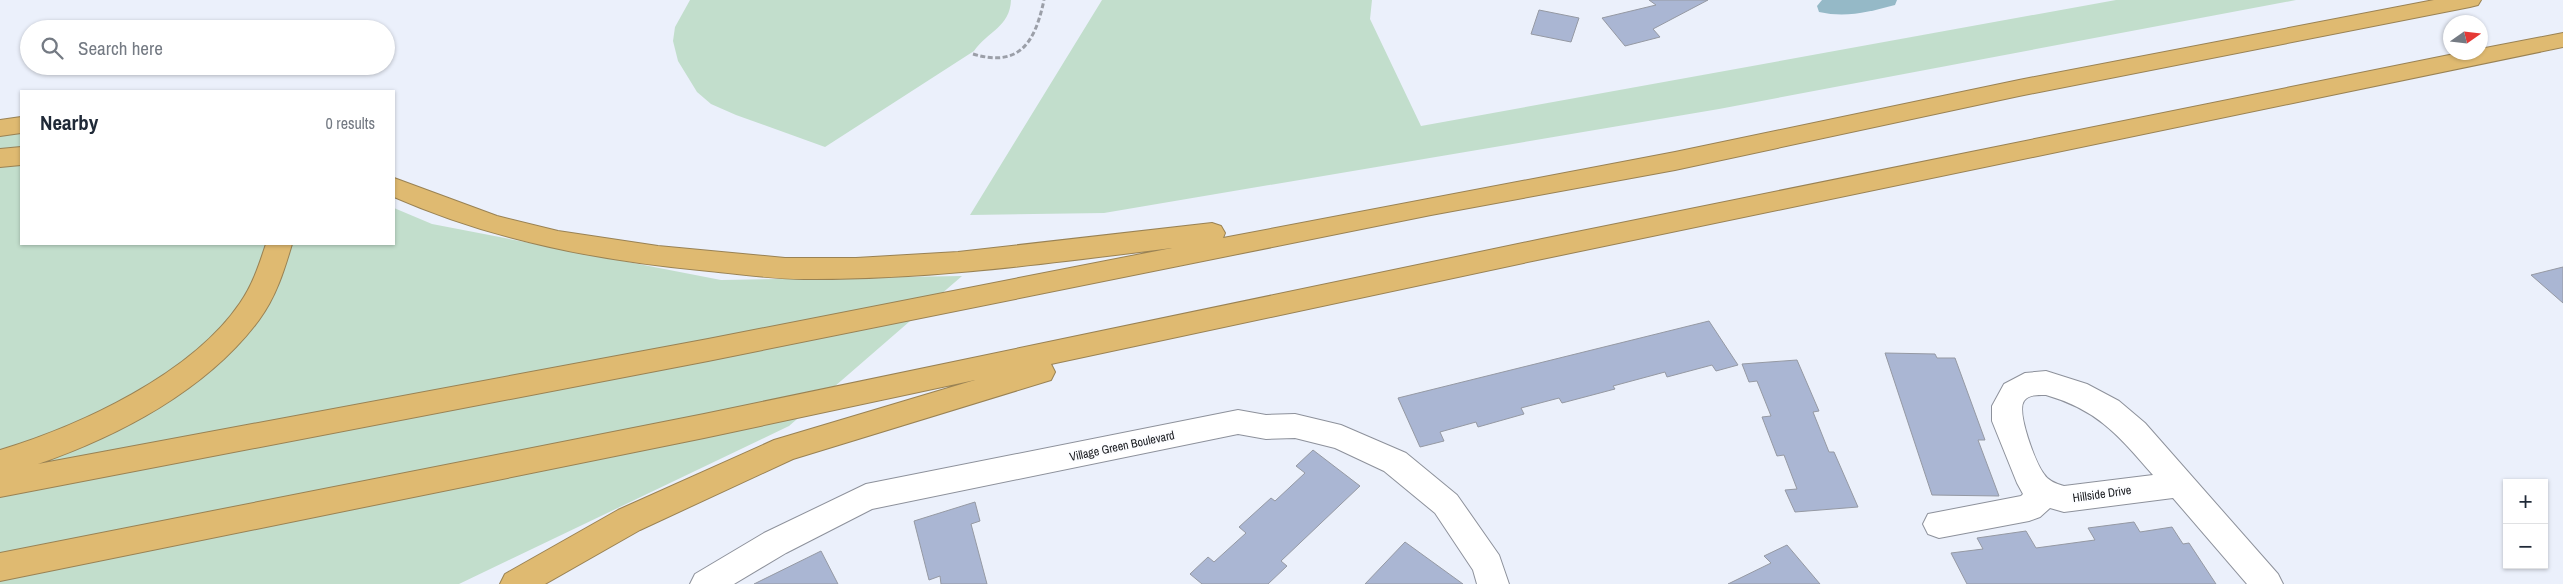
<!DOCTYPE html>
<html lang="en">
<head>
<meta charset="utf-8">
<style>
  :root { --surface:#fff; --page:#f6f6f7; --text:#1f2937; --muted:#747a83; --line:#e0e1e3 }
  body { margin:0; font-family:"Archivo Narrow",sans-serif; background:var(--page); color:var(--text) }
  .controls { position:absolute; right:15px; bottom:15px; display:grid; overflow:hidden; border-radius:0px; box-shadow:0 1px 4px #0004 }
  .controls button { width:45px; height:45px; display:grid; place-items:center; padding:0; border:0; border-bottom:1px solid var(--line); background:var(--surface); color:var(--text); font:25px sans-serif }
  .compass { position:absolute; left:2443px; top:15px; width:45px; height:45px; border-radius:50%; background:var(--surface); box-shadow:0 1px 4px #0004; rotate:76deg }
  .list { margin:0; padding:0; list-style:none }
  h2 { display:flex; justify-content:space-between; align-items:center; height:65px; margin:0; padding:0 20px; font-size:21px }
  h2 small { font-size:16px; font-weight:400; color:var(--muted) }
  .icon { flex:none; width:28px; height:28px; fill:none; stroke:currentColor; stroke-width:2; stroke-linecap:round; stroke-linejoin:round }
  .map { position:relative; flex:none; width:2563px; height:584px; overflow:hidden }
  .search { position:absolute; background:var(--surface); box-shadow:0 1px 4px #0004; left:20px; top:20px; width:375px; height:55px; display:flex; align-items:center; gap:12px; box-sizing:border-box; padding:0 18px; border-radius:28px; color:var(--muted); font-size:19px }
  .panel { position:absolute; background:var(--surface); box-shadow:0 1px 4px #0004; left:20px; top:90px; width:375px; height:155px; border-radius:0px }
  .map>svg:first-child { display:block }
  .green { fill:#c2decc }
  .water { fill:#95b9c7 }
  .building { fill:#aab6d3; stroke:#9599a3 }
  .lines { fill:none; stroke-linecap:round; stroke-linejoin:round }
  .minor-casing { stroke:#8d919b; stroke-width:2 }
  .highway-casing { stroke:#998254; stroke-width:2 }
  .path { stroke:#9b9fa8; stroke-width:3; stroke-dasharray:5 2.5; stroke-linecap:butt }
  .minor { fill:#fff; fill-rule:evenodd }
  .highway { fill:#dfba71; fill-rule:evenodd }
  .labels { text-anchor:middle; stroke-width:4; stroke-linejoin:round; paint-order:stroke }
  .street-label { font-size:12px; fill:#17191d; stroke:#fcfdff }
</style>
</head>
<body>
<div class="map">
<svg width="2563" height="584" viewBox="0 0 2563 584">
  <rect width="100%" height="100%" fill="#ebf0fb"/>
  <path class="green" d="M690,0H1011C1010,27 988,31 974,51L825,147L736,115L711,104L697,92L678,61L673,41L675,27Z
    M1102,0H1372L1370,19L1421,126L2116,0H2296L1719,109L1104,213L970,215Z
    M21,132V244H394V208L432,224L721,280L962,276L789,426L459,584H0V135Z"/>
  <path class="water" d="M1822,0H1897L1895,5C1869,12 1846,18 1819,12L1817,6Z"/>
  <path class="building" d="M1649,0H1708L1653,29L1660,37L1625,46L1602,18L1656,5Z
    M1539,10L1579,18L1571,42L1531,34Z
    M2563,267V303L2531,275Z
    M1709,321L1738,365L1716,371L1712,365L1667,377L1665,372L1613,386L1615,389L1562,403L1559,398L1521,408L1524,414L1478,427L1476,422L1440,432L1444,441L1420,447L1398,398Z
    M1885,353L1935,354L1937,358H1955L1985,440H1978L1999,496L1932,495Z
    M1797,360L1819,411L1813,412L1829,452H1834L1858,507L1795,512L1785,490L1797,489L1784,455L1777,456L1762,417L1771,416L1757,381L1749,382L1742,364Z
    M1313,450L1360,486L1281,561L1287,566L1268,584H1202L1190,574L1208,557L1214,562L1246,533L1239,527L1271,498L1275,501L1305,473L1296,466Z
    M975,502L980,521L971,524L987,584H941L940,576L929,580L914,521Z
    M2134,522L2140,532L2172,527L2183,544L2189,543L2216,584H1967L1951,553L1983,549L1977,538L2026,531L2036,548L2095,540L2088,528Z
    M1405,542L1463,584H1365Z
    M1787,545L1820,584H1728L1771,563L1764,556Z
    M821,551L838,584H754Z"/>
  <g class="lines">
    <defs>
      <path id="minor" d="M2046,371L2087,384L2119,401L2145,423L2278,574L2283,584H2247L2173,498L2064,512L2050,508L2040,517L2029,521L1939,538L1928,534L1923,524L1928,514L2021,496L2023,494L2017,483L1992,421V406L2004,384L2025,373ZM2046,395C2098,410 2118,435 2153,475L2064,486C2057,484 2048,481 2044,474C2036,464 2016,412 2024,401C2029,394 2039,395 2046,395Z
        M1238,410L1266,415L1295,414L1341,425L1406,453L1457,495L1499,555L1509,584H1477L1473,570L1435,513L1384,471L1335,448L1295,438L1266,439L1238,434L872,509L786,553L734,584H690L695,574L764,533L866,484Z"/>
      <path id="highway" d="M2434,0H2481L2478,5L2470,7L2019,96L1675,170L1431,215L708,361L0,497V450C80,426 192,374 240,303C253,284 259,265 266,244H292C284,271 276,297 259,320C207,390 119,436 38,464L708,339L1172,248C1050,263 928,280 804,279C773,279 741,274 709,271C600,261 495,241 394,197V178L497,216L558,231L658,246L785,258H856L958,252L1212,223L1221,226L1225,233L1223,238L1675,152L2019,80Z
        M2563,33V47L1542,259L1051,364L1055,372L1051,380L793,459L640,530L545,584H500L505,574L618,510L774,440L975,380L704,438L0,581V553L704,414L1542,239L2464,52H2480V49Z
        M21,117V133L0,136V120Z
        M21,147V165L0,167V149Z"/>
    </defs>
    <use href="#minor" class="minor-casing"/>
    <use href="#highway" class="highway-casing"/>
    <path class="path" d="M973,54C1020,68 1035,42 1044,0"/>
    <use href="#minor" class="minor"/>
    <use href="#highway" class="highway"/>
  </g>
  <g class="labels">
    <g class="street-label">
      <text transform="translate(1122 446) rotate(-12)" y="4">Village Green Boulevard</text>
      <text transform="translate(2102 494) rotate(-8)" y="4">Hillside Drive</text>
    </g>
  </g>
</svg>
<div class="controls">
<button>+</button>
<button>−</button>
</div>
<svg class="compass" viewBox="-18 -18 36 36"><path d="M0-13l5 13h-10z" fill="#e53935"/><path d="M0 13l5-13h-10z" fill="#747a83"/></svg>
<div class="search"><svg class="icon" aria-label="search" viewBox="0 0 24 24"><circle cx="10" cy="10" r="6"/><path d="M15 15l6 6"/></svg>Search here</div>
<section class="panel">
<h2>Nearby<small>0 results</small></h2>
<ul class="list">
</ul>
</section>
</div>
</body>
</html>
